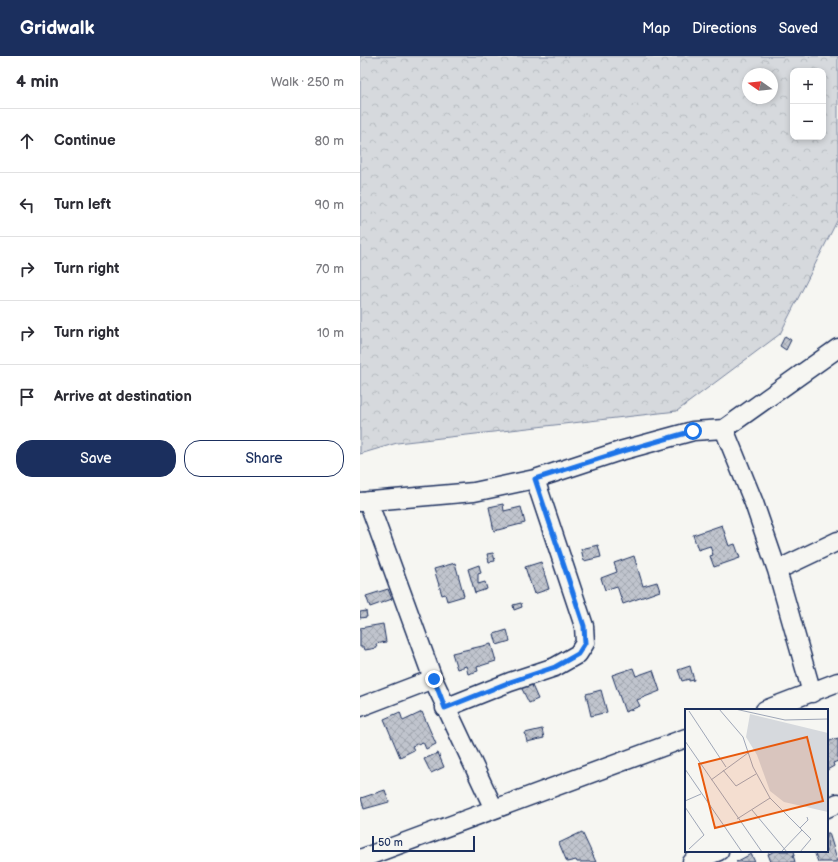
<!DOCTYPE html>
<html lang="en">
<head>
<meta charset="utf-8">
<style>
  :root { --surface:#fff; --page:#f7f7f7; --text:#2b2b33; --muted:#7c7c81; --line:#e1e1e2; --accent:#1b2f5e }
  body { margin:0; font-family:"Balsamiq Sans",sans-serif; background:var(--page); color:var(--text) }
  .controls { position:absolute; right:12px; top:12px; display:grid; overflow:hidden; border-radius:8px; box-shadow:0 2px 6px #0003 }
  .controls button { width:36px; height:36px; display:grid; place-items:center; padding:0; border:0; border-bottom:1px solid var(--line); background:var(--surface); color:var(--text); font:20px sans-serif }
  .compass { position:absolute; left:382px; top:12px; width:36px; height:36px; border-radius:50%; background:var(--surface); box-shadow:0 2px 6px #0003; rotate:284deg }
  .scale { position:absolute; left:12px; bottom:10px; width:103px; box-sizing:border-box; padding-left:4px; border:2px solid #1b2f5e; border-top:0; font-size:11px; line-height:14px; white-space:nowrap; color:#1b2f5e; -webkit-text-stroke:3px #f6f6f2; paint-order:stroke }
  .stop { position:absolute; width:12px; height:12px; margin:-9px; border:3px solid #1a73e8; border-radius:50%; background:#fff }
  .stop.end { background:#1a73e8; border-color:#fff; box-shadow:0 1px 4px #0008 }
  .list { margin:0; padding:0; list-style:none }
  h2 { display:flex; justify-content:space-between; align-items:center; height:52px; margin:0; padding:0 16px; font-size:17px }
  h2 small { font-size:13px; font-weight:400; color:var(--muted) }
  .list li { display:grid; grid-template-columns:26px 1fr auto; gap:12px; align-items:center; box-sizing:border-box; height:64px; padding:0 16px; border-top:1px solid var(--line) }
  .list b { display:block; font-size:15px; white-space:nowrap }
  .list em { font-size:13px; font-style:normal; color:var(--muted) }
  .actions { display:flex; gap:8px; padding:12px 16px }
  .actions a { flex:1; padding:9px 0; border:1px solid var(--accent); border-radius:16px; text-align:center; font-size:14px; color:var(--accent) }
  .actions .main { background:var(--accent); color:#fff }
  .icon { flex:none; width:22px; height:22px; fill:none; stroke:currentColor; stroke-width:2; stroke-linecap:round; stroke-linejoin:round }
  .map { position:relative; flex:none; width:478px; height:806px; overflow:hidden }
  header { display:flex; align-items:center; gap:24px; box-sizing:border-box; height:56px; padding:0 20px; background:var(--accent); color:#fff }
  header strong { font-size:19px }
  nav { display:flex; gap:22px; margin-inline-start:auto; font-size:14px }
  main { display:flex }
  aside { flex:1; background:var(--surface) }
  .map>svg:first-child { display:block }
  .forest { fill:url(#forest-crowns); stroke:#78849e; fill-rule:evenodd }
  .building { fill:url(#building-cross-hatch); stroke:#1b2f5e }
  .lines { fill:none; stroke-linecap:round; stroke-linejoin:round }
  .minor-casing { stroke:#1b2f5e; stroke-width:21 }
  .minor { stroke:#f6f6f2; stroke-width:18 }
  .route { stroke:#1a73e8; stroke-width:5 }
  .inset-road { fill:none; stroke:#9ea6b7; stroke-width:1 }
  .view { fill:#e8590c; fill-opacity:0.15; stroke:#e8590c; stroke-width:2 }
  .inset-edge { fill:none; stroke:#1b2f5e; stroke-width:2 }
</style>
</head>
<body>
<header>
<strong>Gridwalk</strong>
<nav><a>Map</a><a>Directions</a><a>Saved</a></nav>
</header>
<main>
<aside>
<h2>4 min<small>Walk · 250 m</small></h2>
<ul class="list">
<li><svg class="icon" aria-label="ahead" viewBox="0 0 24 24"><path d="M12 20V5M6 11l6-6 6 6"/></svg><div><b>Continue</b></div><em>80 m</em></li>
<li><svg class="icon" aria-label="left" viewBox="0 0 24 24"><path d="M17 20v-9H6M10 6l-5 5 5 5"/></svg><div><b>Turn left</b></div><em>90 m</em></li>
<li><svg class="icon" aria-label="right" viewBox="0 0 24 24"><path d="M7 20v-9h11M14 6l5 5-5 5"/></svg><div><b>Turn right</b></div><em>70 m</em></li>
<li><svg class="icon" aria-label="right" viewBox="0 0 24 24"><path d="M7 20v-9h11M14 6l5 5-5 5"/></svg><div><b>Turn right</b></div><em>10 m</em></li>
<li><svg class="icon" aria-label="arrive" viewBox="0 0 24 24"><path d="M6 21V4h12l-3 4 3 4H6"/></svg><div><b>Arrive at destination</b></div></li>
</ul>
<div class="actions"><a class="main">Save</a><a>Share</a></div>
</aside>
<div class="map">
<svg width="478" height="806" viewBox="0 0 478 806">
  <defs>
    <pattern id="forest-crowns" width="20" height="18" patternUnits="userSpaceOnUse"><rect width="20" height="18" fill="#d6d9dd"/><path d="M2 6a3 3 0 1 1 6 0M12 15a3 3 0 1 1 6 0" fill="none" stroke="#b7bbc0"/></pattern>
    <pattern id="building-cross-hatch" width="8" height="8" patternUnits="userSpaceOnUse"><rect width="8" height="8" fill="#c0c4cd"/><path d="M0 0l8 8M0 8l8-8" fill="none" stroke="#a4a9b2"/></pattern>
  </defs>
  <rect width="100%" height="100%" fill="#f6f6f2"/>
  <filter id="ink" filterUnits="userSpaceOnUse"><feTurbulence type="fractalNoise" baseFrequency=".025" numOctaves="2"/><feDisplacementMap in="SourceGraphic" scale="8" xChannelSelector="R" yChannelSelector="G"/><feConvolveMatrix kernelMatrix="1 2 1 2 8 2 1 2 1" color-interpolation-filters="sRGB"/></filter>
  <g filter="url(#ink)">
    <path class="forest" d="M0,0H478V163L420,278L317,355L37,387L0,398ZM433,15H463V81H433ZM388,18H412V42H388Z"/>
    <path class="building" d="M425,280L431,284L426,294L420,290Z
      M143,448L144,455L161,451L165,467L134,475L129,451Z
      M362,469L369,490L375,488L380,502L354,511L350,500L353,499L350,490L338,494L333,479Z
      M238,489L241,501L224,505L221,493Z
      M133,497L135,505L129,506L127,498Z
      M274,500L283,530L297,526L300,535L263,548L257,530L245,534L241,522L257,516L254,507Z
      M181,506L189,533L174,538L165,511Z
      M95,507L104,540L87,545L85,538L82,539L74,513Z
      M119,509L121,517L118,518V528L125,526L127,533L115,537L108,513Z
      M28,533L32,543L10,551L6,540Z
      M161,547L162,551L154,554L153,549Z
      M6,555L7,561L0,562V556Z
      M23,568L26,586L16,588L17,592L5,594L4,591H0V572Z
      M147,574L150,585L137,589L134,578Z
      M131,588L136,605L117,611L118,615L108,618L106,610L97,613L92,597Z
      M330,610L334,624L329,625V623L322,625L318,614Z
      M273,612L276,620L293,614L300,635L277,644L280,650L265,656L252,619Z
      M170,625L178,643L169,647L160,629Z
      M241,634L247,656L231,660L226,638Z
      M40,656L43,665L62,656L76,688L66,693L63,686L52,690L54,694L40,701L24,663Z
      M182,673L184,682L167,686L165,677Z
      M478,682V705L473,707L474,710L467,714V686Z
      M78,697L84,711L71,717L64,703Z
      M25,734L29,746L4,753L1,742Z
      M222,776L236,806H217L216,804L207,806L199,787Z
      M467,777H469L478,806H458L454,795H467Z
      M416,795H434L435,799H433L435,806H411L408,798Z
      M391,798L395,806H376Z"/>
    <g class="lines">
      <defs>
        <path id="minor" d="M364,373L394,447L417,514L452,637
          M8,445L73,623L134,753
          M0,446L114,436L175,423L260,395L333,375L364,373L478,292
          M417,514L478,485
          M0,651L73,623
          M85,652L150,626L195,611L218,598L225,587L224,570L175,423
          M405,654L478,626
          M467,752L478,747
          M0,803L326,682
          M332,806L359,795"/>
      </defs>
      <use href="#minor" class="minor-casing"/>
      <use href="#minor" class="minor"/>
    </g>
  </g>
  <g class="lines" filter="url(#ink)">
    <path class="route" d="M74,623L85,652L150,626L195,611L218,598L225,587L224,570L175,423L260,396L333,375"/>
  </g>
  <g transform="translate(325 653)">
    <rect width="143" height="143" fill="#f6f6f2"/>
    <path d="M65,5L143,24V103L99,93L85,82L72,46L61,28Z" fill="#d6d9dd"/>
    <path class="inset-road" d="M34,0L58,28L68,58L85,89L126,130L115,143M50,0L100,11L143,10M4,2L41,58M0,32L77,143M0,60L57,143M38,61L51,77L71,65M26,71L63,44M0,92L16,85M0,98L19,126L4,140M67,101L102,143M52,110L85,89M115,119L123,111L122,108M96,143L117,121"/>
    <path class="view" d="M122,28L138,92L30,119L14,55Z"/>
    <rect width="143" height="143" class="inset-edge"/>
  </g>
</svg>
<div class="controls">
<button>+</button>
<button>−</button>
</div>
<svg class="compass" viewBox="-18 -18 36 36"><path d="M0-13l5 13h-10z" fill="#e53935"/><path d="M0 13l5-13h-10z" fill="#7c7c81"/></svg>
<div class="scale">50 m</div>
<div class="stop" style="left:333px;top:375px"></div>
<div class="stop end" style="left:74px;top:623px"></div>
</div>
</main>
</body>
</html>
